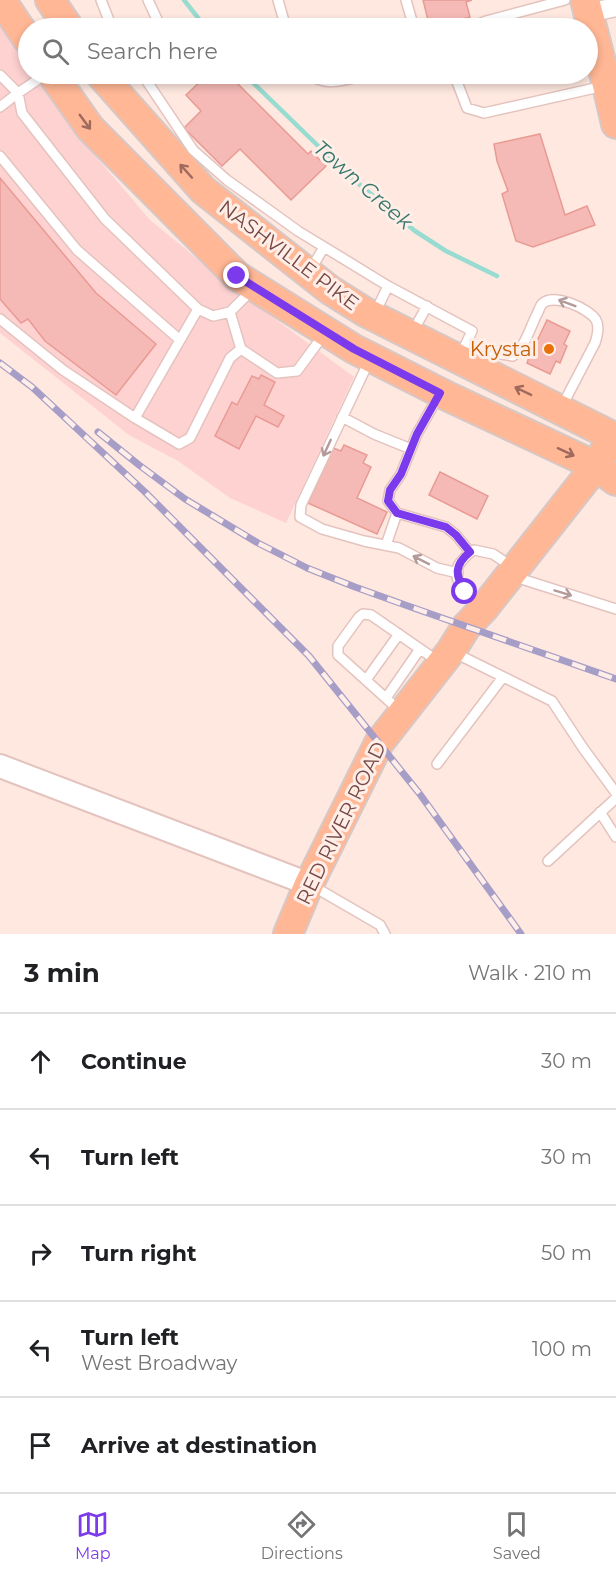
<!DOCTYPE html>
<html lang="en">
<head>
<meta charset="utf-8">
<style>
  :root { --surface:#fff; --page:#f6f6f6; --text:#202124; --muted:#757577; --line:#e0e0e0; --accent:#7c3aed }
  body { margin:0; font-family:Montserrat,sans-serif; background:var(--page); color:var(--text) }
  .stop { position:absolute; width:18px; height:18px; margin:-14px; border:4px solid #7c3aed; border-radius:50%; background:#fff }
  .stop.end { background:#7c3aed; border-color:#fff; box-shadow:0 2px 6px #0008 }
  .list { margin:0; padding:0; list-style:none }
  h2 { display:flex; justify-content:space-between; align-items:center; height:78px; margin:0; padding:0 24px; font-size:26px }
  h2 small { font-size:20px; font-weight:400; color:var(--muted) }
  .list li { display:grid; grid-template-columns:39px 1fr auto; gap:18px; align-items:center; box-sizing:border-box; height:96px; padding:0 24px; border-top:2px solid var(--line) }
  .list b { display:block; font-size:22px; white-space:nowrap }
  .list p { margin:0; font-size:20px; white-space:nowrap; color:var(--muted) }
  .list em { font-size:20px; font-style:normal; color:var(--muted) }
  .icon { flex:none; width:33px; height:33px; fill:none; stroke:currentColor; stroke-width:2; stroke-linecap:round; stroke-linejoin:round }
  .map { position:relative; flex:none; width:616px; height:934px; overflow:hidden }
  .search { position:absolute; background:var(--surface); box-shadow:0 3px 9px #0003; left:18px; right:18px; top:18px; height:66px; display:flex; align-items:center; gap:15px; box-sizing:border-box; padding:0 21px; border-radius:33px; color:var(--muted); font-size:22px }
  .sheet { height:558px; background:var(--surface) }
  nav { display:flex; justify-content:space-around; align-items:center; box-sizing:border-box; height:84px; border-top:2px solid var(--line); background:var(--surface); font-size:16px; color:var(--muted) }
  nav a { display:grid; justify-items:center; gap:3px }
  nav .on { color:var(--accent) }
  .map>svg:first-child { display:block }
  .commercial { fill:#ffd2d2 }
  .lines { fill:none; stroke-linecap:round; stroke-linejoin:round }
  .stream { stroke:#98dbd0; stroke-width:4.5 }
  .building { fill:#f5bab5; stroke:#e99a94; stroke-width:1.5 }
  .service-casing { stroke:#e4c3be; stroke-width:12 }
  .minor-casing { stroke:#e4c3be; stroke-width:21 }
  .tertiary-casing { stroke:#e4c3be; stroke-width:26 }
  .primary-casing { stroke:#d6c8c7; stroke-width:32 }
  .service { stroke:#fff; stroke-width:9 }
  .minor { stroke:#fff; stroke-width:18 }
  .tertiary { stroke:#fff; stroke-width:22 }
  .primary { stroke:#ffb795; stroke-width:28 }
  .rail-casing { stroke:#a79ec7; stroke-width:7 }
  .rail { stroke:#ffeee7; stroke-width:4.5; stroke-dasharray:14; stroke-linecap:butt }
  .oneway { stroke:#9f695d }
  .oneway2 { stroke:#b49a99 }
  .route { stroke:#7c3aed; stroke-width:8 }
  .food-dot { fill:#e8710a; stroke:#ffeee7; stroke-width:2 }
  .labels { text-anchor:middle; stroke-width:6; stroke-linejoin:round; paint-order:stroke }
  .street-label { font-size:20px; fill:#764845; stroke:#ffeee7 }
  .food-label { font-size:20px; fill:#c56008; stroke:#ffeee7; text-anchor:end }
  .water-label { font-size:21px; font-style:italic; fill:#35766c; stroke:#ffeee7 }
</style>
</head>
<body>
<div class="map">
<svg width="616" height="934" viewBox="0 0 616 934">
  <rect width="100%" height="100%" fill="#fee8df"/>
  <path class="commercial" d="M0,25L28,65V74H34L80,138L150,220L233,288L354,377L286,523L230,498L178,461L129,435L0,333Z"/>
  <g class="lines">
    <path class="stream" d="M184,0L206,28
      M244,74L347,174L415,231L446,251L497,276"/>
  </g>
  <path class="building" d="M423,0H472L466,2L470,17L430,28Z
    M208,74H228L308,154L311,151L326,166L291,200L240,149L222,166L184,128L201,111L186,95Z
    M540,134L565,215L587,206L595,225L533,247L516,241L502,194L508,191L497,161L494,144Z
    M0,178L96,293L156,344L116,395L45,341L28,319L21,323L0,299Z
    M547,320L570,331L564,344L567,346L560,363L556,361L550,374L527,363L535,340L537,341Z
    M261,375L275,382L264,405L284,416L278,427L256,416L239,449L215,436L232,402L237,405L252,376L259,379Z
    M344,445L367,455L363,463L371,467L357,498L387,512L377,534L308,503L333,448L341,451Z
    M440,472L488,496L477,519L429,495Z"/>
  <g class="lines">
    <defs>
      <path id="service" d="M101,0L112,28
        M148,0L161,28
        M278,0L286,28
        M406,0L414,28
        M469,28L486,21L565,0
        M46,74L18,93L22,113L105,219L198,309L213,316L230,312L253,289
        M142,74L193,150L227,180L298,231L388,286L472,331L460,356
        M310,74C326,89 351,78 370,74
        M454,74L467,108L484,113L604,86
        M0,75L18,93L0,107
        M0,156L77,250L180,340
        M310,271L324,247
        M230,312L241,349L277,373L297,371L325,333
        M375,313L388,286
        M0,319L63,370L135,418L198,309
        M412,333L427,306
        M369,361L301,505L300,517L322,529L364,541L399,548L437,568L458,573
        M486,369L495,353L513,356C525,346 529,331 536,316C538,313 540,306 542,304C553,292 590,309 596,320C600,327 597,337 595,343L561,408
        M439,395L417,434L401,474L390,490L388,501L397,513L446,527L456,535L470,552
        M342,417L374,434L411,449
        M135,418L179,444L190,438L230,358L241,349
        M386,545L397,513
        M512,576L616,609
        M482,607C471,597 448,580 460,563C465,557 468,553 474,550L493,554L511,566
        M453,652L552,701L583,748L616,793
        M366,680L399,634
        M386,698L420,649
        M399,710L338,655V646L359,617L363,614L371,615L439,662
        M437,764L503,677
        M600,812L616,837
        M548,861L616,798
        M311,885L380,925L385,934"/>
      <path id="minor" d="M588,13L616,7"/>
      <path id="tertiary" d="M0,766L309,884"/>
      <path id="primary" d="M1,0L28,40
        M50,0L69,28
        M585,0L607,85L616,124
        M52,74L90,128L237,276L354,349L449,397L596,466L616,481
        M100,74L203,190L330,290L365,312L616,438
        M288,934L309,884L379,743L451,651L466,627L484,608L596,466L605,450"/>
    </defs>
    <use href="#service" class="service-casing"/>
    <use href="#minor" class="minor-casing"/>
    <use href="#tertiary" class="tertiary-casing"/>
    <use href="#primary" class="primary-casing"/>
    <use href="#service" class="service"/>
    <use href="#minor" class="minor"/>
    <use href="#tertiary" class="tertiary"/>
    <use href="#primary" class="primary"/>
    <defs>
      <path id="rail" d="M0,363L32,387L145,492L309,656L419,793L521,934
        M98,432L139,465L185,499L258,543L307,568L355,587L408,606L616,679"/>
    </defs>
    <use href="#rail" class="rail-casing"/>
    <use href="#rail" class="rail"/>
  </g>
  <defs><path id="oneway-shaft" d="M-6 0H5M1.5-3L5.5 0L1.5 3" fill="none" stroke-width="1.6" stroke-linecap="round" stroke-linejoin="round" transform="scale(1.5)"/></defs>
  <g class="oneway">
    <use href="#oneway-shaft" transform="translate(85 122) rotate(54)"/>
    <use href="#oneway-shaft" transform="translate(186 171) rotate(-132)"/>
    <use href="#oneway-shaft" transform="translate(523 391) rotate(-154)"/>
    <use href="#oneway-shaft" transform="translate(566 452) rotate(25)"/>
  </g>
  <g class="oneway2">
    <use href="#oneway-shaft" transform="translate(567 303) rotate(-159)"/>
    <use href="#oneway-shaft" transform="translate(327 448) rotate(115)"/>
    <use href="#oneway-shaft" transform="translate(421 560) rotate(-153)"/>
    <use href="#oneway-shaft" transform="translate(563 593) rotate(17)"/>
  </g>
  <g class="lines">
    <path class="route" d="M237,276L354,349L440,393L417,434L401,474L390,490L388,501L397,513L446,527L456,535L470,552C454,565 455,575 465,592"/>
  </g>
  <circle class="food-dot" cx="549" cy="349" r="6"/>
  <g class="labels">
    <g class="street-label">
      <text transform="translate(289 255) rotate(37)" y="7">NASHVILLE PIKE</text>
      <text transform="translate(341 823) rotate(-64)" y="7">RED RIVER ROAD</text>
    </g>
    <g class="food-label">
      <text x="537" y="356">Krystal</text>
    </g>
    <g class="water-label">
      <text transform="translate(363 185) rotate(41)" y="7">Town Creek</text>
    </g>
  </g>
</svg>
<div class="stop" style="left:465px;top:592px"></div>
<div class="stop end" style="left:237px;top:276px"></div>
<div class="search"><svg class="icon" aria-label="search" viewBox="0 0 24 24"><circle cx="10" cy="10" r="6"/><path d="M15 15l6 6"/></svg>Search here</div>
</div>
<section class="sheet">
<h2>3 min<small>Walk · 210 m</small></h2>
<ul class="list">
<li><svg class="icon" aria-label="ahead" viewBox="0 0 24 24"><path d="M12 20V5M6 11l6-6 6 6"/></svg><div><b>Continue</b></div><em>30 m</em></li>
<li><svg class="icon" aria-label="left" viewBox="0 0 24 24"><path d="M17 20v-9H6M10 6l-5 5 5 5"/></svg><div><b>Turn left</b></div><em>30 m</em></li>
<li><svg class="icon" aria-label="right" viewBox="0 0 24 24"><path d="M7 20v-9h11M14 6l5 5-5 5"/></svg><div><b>Turn right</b></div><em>50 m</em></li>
<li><svg class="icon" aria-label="left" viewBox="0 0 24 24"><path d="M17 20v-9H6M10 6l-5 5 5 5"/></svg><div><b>Turn left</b><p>West Broadway</p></div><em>100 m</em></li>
<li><svg class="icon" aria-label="arrive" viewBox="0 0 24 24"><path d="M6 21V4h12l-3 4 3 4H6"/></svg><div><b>Arrive at destination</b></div></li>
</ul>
</section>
<nav>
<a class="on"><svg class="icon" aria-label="map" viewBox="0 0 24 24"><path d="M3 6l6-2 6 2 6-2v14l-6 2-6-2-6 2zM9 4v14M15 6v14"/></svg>Map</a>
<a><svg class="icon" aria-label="directions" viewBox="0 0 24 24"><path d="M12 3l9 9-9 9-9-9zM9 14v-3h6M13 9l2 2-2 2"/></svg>Directions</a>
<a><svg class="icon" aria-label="saved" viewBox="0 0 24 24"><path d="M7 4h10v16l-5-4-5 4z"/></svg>Saved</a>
</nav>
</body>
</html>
